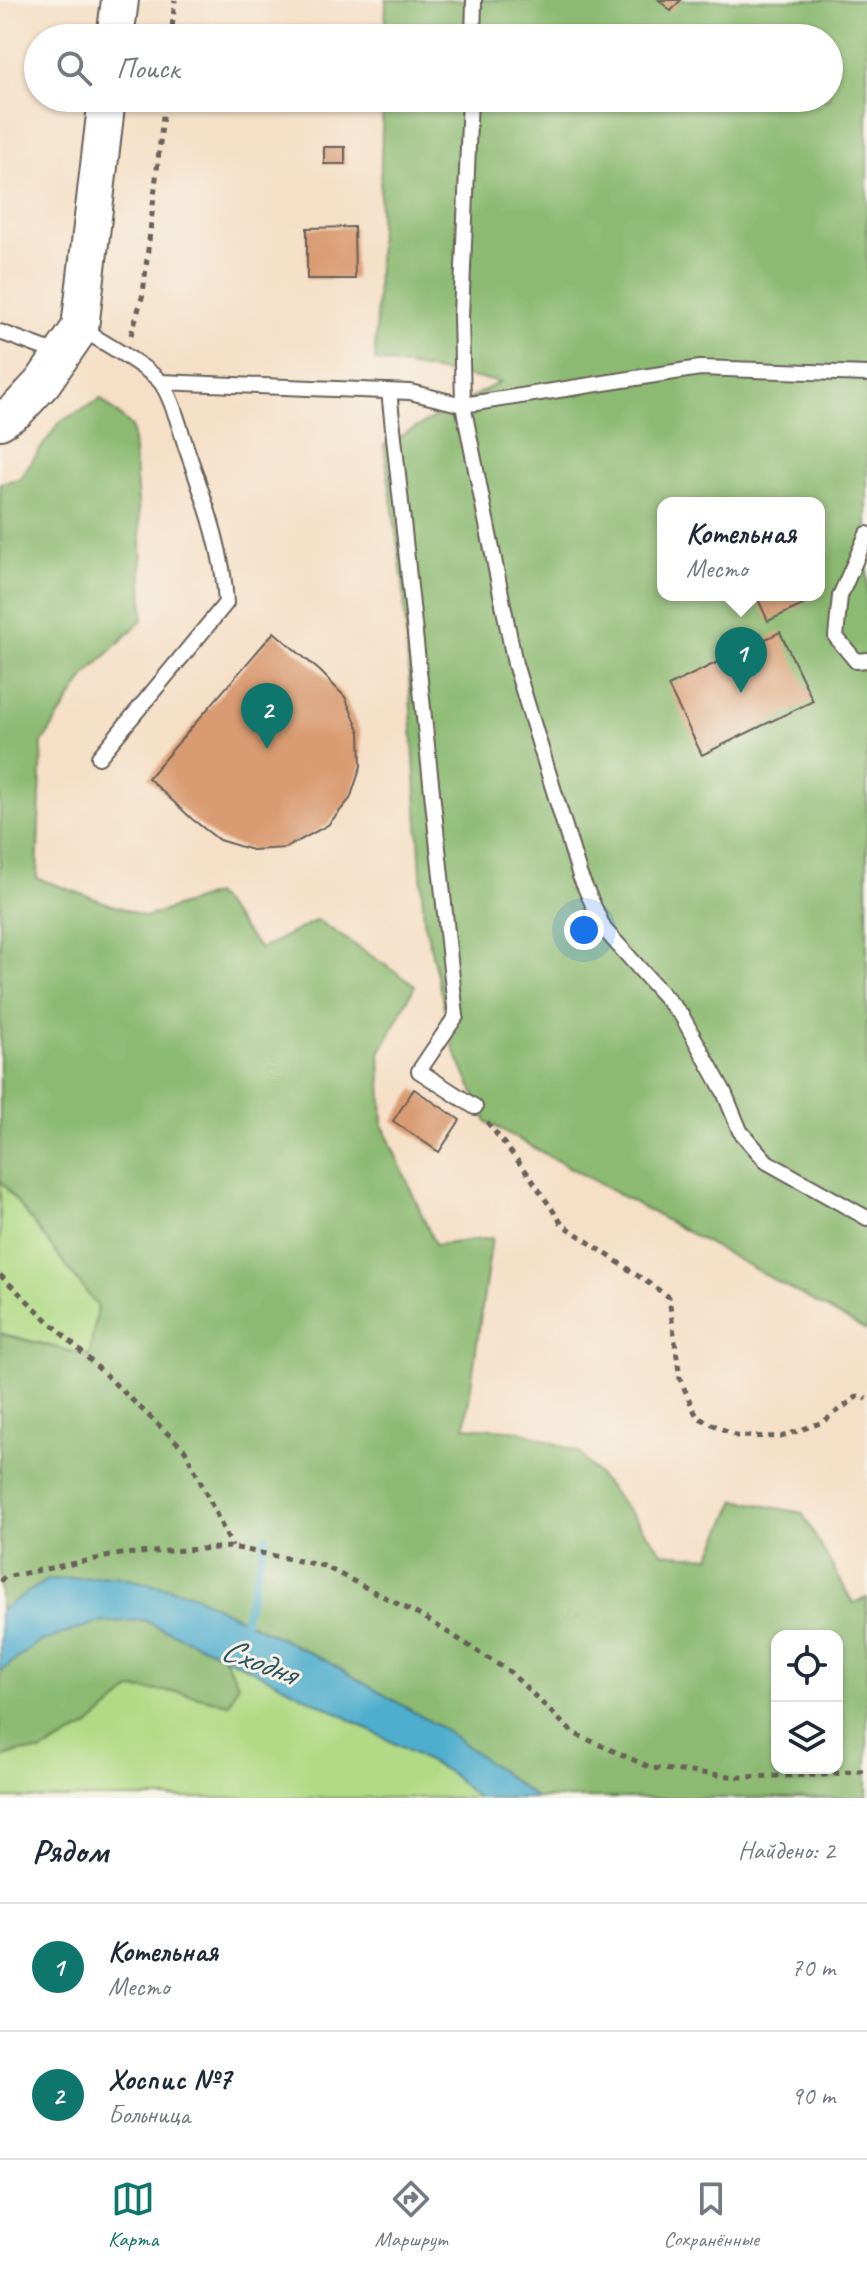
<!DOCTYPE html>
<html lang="ru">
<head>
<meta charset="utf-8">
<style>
  :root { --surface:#fff; --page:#f2f2f3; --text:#1f2937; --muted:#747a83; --line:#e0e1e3; --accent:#0f766e }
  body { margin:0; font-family:Caveat,sans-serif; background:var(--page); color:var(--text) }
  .controls { position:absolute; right:24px; bottom:24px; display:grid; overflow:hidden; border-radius:16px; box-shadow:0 2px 6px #0004 }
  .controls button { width:72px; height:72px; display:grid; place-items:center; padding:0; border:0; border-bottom:2px solid var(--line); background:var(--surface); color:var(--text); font:40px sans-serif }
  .you { position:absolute; left:584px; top:930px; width:28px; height:28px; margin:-20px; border:6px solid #fff; border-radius:50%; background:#1a73e8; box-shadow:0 0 0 12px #1a73e833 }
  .badge { display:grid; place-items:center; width:52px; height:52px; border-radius:50%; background:var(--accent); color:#fff; font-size:26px; font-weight:700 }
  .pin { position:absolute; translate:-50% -66px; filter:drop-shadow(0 2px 4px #0008) }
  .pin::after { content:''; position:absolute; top:42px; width:28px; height:24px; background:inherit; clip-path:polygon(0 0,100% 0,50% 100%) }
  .popup { position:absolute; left:657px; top:497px; width:168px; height:104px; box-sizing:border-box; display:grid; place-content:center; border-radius:16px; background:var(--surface); filter:drop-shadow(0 2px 6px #0005); font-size:26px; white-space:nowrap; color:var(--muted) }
  .popup b { font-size:30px; color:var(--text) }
  .popup::after { content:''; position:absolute; left:50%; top:100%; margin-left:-16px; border:16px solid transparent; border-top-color:var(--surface) }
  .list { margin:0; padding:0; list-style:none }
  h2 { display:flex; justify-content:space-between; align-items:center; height:104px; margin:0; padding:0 32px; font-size:34px }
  h2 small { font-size:26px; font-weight:400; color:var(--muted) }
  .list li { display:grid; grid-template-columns:52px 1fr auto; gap:24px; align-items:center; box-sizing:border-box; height:128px; padding:0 32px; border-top:2px solid var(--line) }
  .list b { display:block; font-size:30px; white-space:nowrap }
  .list p { margin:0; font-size:26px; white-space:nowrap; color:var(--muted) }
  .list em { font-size:26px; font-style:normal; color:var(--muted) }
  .icon { flex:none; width:44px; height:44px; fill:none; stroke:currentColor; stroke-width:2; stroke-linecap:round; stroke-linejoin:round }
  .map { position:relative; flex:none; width:867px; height:1798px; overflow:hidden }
  .search { position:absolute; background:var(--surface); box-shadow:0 2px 6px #0004; left:24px; right:24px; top:24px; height:88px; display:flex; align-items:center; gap:20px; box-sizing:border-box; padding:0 28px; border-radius:44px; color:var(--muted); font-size:30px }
  .sheet { height:360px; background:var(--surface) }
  nav { display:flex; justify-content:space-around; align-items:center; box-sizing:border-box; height:112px; border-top:2px solid var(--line); background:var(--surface); font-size:22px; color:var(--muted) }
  nav a { display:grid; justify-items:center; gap:4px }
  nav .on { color:var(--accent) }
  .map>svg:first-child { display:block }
  .green { fill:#b0da85; stroke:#667b50; stroke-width:2 }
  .forest { fill:#8cba72; stroke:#546b47; stroke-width:2; fill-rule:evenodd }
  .water { fill:#4faece; stroke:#366575; stroke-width:2 }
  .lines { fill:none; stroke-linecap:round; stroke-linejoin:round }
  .stream { stroke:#4faece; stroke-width:8 }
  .building { fill:#d99b72 }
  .service-casing { stroke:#686058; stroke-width:18 }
  .secondary-casing { stroke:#686058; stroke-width:40 }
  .path { stroke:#686058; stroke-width:5; stroke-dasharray:6 6; stroke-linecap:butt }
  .service { stroke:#fff; stroke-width:14 }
  .secondary { stroke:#fff; stroke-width:36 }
  .labels { text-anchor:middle; stroke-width:6; stroke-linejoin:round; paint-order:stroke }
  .water-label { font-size:34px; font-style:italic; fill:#305663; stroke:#f7f3e8 }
</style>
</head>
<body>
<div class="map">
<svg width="867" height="1798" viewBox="0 0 867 1798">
  <rect width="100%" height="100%" fill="#f7f3e8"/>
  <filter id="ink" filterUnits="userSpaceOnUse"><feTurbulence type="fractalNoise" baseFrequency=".0125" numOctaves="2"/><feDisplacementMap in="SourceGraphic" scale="16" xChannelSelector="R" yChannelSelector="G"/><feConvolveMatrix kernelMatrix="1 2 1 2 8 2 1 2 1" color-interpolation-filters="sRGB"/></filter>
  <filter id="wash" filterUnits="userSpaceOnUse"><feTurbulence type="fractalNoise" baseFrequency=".006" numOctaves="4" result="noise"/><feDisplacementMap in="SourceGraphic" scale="32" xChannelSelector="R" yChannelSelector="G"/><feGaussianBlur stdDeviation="1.8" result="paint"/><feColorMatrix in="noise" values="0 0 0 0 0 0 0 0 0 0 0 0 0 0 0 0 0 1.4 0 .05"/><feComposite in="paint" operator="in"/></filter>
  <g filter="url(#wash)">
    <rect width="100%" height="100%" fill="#f5dfc6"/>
    <path class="green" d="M0,1180L98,1307L90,1356L0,1333Z
      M222,1655L334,1711L450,1773L477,1798H0V1759L21,1751L41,1752L88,1727L132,1689L178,1692L229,1704L238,1683Z"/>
    <path class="forest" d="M386,0H867V1331L487,1122L454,1049L424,920L403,582L384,445L500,382L375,361L383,98H829V38H385ZM663,503H819V595H663Z
      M101,399L132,427L141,542L143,619L87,674L42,743L37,878L146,917L214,894L260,949L317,920L415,985L380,1053L383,1126L435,1245L492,1238L465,1427L521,1431L578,1452L629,1511L663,1553L710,1557L736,1500L802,1513L853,1603L867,1598V1798H536L448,1732L326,1661L189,1593L115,1576L47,1580L0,1610V1334L89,1356L98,1307L0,1180V483L19,479L60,422ZM777,1636H837V1768H777Z
      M143,1620L222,1655L238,1683L229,1704L178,1692L132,1689L88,1727L41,1752L21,1751L0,1759V1672L37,1643L96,1623Z"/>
    <path class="water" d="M114,1576L189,1593L326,1661L448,1732L536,1798H477L450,1773L334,1711L222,1655L143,1620L96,1623L37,1643L0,1672V1610L47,1580Z"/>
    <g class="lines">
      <path class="stream" d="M242,1629L266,1537"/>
    </g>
    <g id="blocks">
      <path class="building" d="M659,0H681L671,11Z
        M324,147H345V164H324Z
        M354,227L355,279H307V228Z
        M756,595H799L803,605L768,621Z
        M274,632L321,672L345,697L360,732L361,766L350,799L328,825L286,848L252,850L219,840L192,819L148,778Z
        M780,632L813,701L702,755L668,686Z
        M414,1089L460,1120L439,1152L393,1121Z"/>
    </g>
  </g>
  <g filter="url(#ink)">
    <use href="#blocks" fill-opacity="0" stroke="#686058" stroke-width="2"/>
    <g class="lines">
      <defs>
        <path id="service" d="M473,38L474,0
          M470,98L461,316L463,405L515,664L580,876L604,929L682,1016L724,1092L740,1131L767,1162L867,1218
          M80,328C97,339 152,369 162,384C173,401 180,428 186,447C204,499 223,548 226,603L99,757
          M0,332L60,354
          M161,382L410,392L463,405L700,368L867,374
          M389,391L456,1016L419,1071L475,1107
          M867,534L840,596L836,637L856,661L867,660"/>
        <path id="secondary" d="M115,38L120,0
          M0,421L17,410L43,382L80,328L107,98"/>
      </defs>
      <use href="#service" class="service-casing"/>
      <use href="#secondary" class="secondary-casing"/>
      <path class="path" d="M171,38L175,0
        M131,335L143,294L165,98
        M487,1122L529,1175L562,1224L669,1297L680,1379L697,1417L737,1436L781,1437L823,1422L858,1396L867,1399
        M0,1275L185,1450L232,1547
        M0,1581L5,1577L121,1554L232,1547L324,1566L427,1619L510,1672L573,1733L652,1768L739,1777L824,1775L867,1770"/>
      <use href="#service" class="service"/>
      <use href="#secondary" class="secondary"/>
    </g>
  </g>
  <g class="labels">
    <g class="water-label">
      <text transform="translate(259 1660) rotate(21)" y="12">Сходня</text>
    </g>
  </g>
</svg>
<div class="controls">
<button><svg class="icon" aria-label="locate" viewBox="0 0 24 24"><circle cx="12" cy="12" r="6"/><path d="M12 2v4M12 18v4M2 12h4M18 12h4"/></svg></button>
<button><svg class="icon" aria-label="layers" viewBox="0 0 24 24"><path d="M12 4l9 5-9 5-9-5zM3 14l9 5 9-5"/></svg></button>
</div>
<div class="you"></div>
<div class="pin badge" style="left:741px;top:693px">1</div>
<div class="popup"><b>Котельная</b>Место</div>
<div class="pin badge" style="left:267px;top:749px">2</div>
<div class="search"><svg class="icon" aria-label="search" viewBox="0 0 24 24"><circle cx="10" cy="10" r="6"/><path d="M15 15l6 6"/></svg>Поиск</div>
</div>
<section class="sheet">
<h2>Рядом<small>Найдено: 2</small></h2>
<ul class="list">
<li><span class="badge">1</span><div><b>Котельная</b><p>Место</p></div><em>70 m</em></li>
<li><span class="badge">2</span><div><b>Хоспис №7</b><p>Больница</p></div><em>90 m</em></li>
</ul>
</section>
<nav>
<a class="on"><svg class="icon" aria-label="map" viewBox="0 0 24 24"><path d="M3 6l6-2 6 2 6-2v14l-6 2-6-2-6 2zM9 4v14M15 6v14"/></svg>Карта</a>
<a><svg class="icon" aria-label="directions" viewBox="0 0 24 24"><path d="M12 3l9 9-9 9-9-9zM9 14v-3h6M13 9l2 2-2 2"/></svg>Маршрут</a>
<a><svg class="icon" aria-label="saved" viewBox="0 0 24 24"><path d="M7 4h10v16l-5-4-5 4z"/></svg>Сохранённые</a>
</nav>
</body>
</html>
